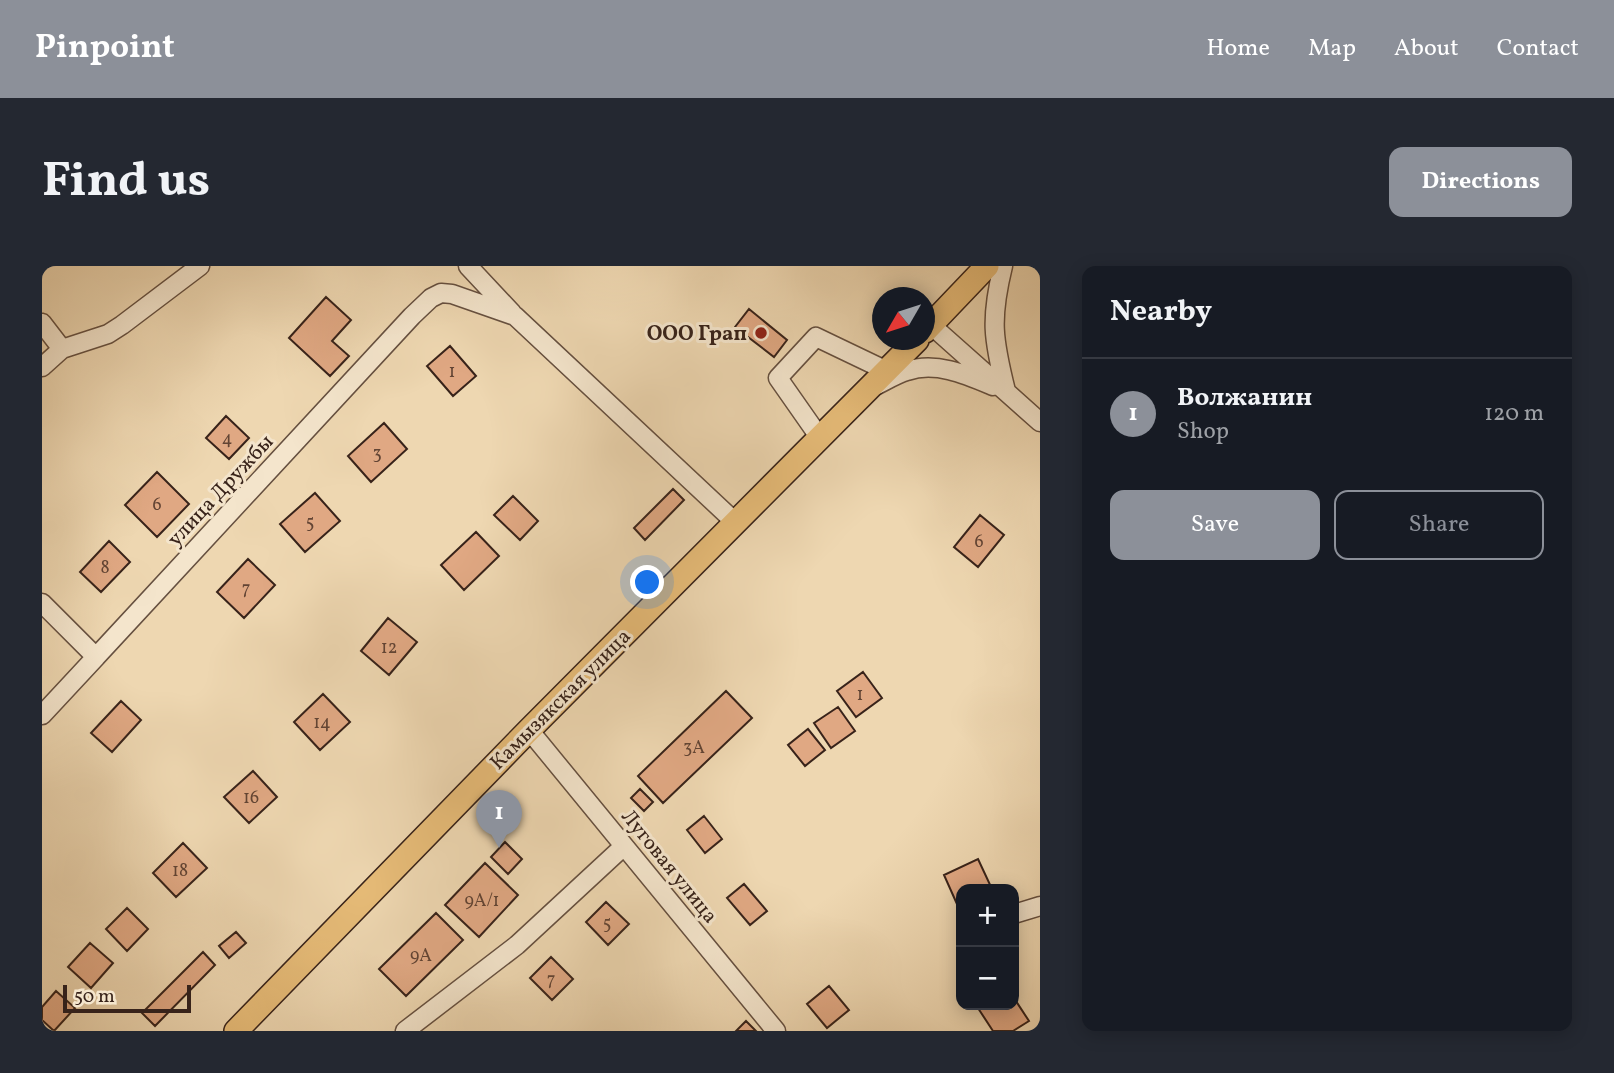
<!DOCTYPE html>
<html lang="en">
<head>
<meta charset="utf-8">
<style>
  :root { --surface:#171b24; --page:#242831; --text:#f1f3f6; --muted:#9ea1a6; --line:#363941; --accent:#8c9099 }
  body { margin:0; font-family:Vollkorn,serif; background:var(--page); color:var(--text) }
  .controls { position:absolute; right:21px; bottom:21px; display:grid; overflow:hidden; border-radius:14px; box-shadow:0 4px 18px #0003 }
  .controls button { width:63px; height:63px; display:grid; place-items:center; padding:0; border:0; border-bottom:2px solid var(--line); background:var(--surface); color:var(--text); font:35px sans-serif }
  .compass { position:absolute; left:830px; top:21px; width:63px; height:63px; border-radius:50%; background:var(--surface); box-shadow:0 4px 18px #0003; rotate:231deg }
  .scale { position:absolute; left:21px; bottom:18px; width:128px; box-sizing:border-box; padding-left:7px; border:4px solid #38231a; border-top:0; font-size:19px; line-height:24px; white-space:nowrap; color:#38231a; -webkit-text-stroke:5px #f4e5cc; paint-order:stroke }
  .you { position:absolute; left:606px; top:317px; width:24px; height:24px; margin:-18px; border:5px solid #fff; border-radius:50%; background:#1a73e8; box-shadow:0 0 0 10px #1a73e833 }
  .badge { display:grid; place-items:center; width:46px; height:46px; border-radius:50%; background:var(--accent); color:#fff; font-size:23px; font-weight:700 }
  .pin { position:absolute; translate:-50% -58px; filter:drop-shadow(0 2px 4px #0008) }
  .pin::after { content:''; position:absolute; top:37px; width:24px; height:21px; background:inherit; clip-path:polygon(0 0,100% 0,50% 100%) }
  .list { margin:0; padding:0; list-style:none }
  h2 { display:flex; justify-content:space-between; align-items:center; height:91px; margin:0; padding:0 28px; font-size:30px }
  h2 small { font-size:23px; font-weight:400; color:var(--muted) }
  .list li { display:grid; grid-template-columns:46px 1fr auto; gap:21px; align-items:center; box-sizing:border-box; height:112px; padding:0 28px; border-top:2px solid var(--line) }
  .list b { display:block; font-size:26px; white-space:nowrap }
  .list p { margin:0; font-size:23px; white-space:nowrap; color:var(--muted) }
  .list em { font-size:23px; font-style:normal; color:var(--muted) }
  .actions { display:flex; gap:14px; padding:21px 28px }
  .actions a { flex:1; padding:16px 0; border:2px solid var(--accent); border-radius:14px; text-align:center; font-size:24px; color:var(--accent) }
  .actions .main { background:var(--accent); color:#fff }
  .map { position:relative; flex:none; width:998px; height:765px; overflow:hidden; border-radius:14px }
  header { display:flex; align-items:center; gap:42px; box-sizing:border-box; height:98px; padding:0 35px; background:var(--accent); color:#fff }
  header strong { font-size:33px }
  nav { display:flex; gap:38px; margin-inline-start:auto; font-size:24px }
  .intro { display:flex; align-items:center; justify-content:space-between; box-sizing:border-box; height:168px; padding:0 42px }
  h1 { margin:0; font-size:49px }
  .button { padding:18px 32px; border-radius:14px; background:var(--accent); color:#fff; font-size:24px; font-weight:700 }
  main { display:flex; gap:42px; padding:0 42px }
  aside { flex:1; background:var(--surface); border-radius:14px; box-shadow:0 4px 18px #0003 }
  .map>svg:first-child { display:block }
  .building { fill:#e0a883; stroke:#38231a; stroke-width:2 }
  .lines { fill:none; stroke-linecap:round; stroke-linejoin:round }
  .minor-casing { stroke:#665040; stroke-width:21 }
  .major-casing { stroke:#38231a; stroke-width:26 }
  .minor { stroke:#f4e5cc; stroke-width:18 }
  .major { stroke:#e7bc78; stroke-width:23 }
  .poi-dot { fill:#8f2418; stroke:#f4e5cc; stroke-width:2.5 }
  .labels { text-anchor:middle; stroke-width:6; stroke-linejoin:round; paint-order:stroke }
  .number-label { font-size:18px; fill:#624434 }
  .poi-label { font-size:21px; font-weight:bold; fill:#38231a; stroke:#f4e5cc; text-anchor:end }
  .street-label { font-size:21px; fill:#38231a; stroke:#f4e5cc }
</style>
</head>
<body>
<header>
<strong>Pinpoint</strong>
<nav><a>Home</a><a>Map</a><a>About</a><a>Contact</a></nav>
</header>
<div class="intro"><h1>Find us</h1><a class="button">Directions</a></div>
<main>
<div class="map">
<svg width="998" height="765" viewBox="0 0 998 765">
  <rect width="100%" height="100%" fill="#eed7b1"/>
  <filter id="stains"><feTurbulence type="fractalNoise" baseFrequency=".00286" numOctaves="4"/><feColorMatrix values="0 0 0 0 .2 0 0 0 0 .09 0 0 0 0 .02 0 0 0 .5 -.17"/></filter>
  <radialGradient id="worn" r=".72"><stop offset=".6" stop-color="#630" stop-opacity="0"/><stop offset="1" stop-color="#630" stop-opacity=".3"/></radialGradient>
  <path class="building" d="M284,31L309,54L290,75L307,90L288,110L247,72Z
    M707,43L745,74L732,91L693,61Z
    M408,80L434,110L411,130L385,100Z
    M184,150L207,172L187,193L164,172Z
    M342,157L365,183L329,216L306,190Z
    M115,206L147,238L115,271L83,239Z
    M631,223L642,234L603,274L592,262Z
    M273,227L298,255L263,286L238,258Z
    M471,230L496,255L478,274L452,249Z
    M938,249L962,269L936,301L912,281Z
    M434,266L457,290L422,324L399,299Z
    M67,275L88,296L59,326L38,306Z
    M206,293L233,319L202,352L175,326Z
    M346,352L375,376L347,409L319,385Z
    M821,406L840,432L814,451L795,425Z
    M684,425L710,452L621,537L596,510Z
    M281,428L308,456L278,484L252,456Z
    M79,435L99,454L70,486L49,467Z
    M796,441L813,465L789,482L772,457Z
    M766,463L783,484L763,500L746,479Z
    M211,505L235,531L207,557L182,531Z
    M598,523L611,536L602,545L589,532Z
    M662,550L680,573L663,587L645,564Z
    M463,576L480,593L466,608L449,591Z
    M141,577L165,602L134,631L111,607Z
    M936,593L950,623H919V647L902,609Z
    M443,597L476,629L437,671L403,639Z
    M702,618L725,645L708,659L685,632Z
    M564,636L587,658L566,679L544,656Z
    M85,642L106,663L85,685L64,663Z
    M394,647L421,674L364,730L337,703Z
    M194,666L204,677L187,692L177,680Z
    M48,677L71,697L49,722L26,701Z
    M161,686L173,699L113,760L100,747Z
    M509,691L531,713L510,734L488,712Z
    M787,720L807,744L785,762L765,738Z
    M14,725L33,742L12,765L0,754V741Z
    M972,732L987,755L971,765H951L934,739H972Z
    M704,755L714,765H694Z"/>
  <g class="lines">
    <defs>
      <path id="minor" d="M426,0L470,47
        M961,0C948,53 951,73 964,125
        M0,57L20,83
        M889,59L998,156
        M0,101L20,83L66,68L80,59L158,0
        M835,119C845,114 855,108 865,105C894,95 925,109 951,120
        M778,172L736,112L774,71L845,105
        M0,337L54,391L370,50L389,32L399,27L410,28L473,50L694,257
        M0,449L54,391
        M487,464L734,765
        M972,648L998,640
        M363,765L475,679L582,580"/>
      <path id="major" d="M883,65L945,0
        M194,765L487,464L875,74"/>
    </defs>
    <use href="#minor" class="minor-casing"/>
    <use href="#major" class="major-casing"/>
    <use href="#minor" class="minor"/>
    <use href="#major" class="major"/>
  </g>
  <circle class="poi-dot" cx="719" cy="67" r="7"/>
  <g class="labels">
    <g class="number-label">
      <text x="410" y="111">1</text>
      <text x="185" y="178">4</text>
      <text x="335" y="193">3</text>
      <text x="115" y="244">6</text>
      <text x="268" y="262">5</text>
      <text x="937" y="281">6</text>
      <text x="63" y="307">8</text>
      <text x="204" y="328">7</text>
      <text x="347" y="387">12</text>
      <text x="818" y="434">1</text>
      <text x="280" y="462">14</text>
      <text x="652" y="487">3А</text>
      <text x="209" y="537">16</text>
      <text x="138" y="610">18</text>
      <text x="440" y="640">9А/1</text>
      <text x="565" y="663">5</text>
      <text x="379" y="695">9А</text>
      <text x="509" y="719">7</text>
    </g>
    <g class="poi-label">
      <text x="705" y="74">ООО Грап</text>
    </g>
    <g class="street-label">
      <text transform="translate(178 224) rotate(-47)" y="7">улица Дружбы</text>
      <text transform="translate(518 433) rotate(-45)" y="7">Камызякская улица</text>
      <text transform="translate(628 600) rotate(51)" y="7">Луговая улица</text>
    </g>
  </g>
  <rect width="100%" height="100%" filter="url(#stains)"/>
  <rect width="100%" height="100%" fill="url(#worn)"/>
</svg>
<div class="controls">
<button>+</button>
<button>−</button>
</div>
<svg class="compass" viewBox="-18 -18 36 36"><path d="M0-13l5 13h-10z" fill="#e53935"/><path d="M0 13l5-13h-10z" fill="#9ea1a6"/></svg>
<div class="scale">50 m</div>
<div class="you"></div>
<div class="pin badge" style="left:457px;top:582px">1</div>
</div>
<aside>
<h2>Nearby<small></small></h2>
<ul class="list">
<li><span class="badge">1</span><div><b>Волжанин</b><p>Shop</p></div><em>120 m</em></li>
</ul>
<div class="actions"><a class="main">Save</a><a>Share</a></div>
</aside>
</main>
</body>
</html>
